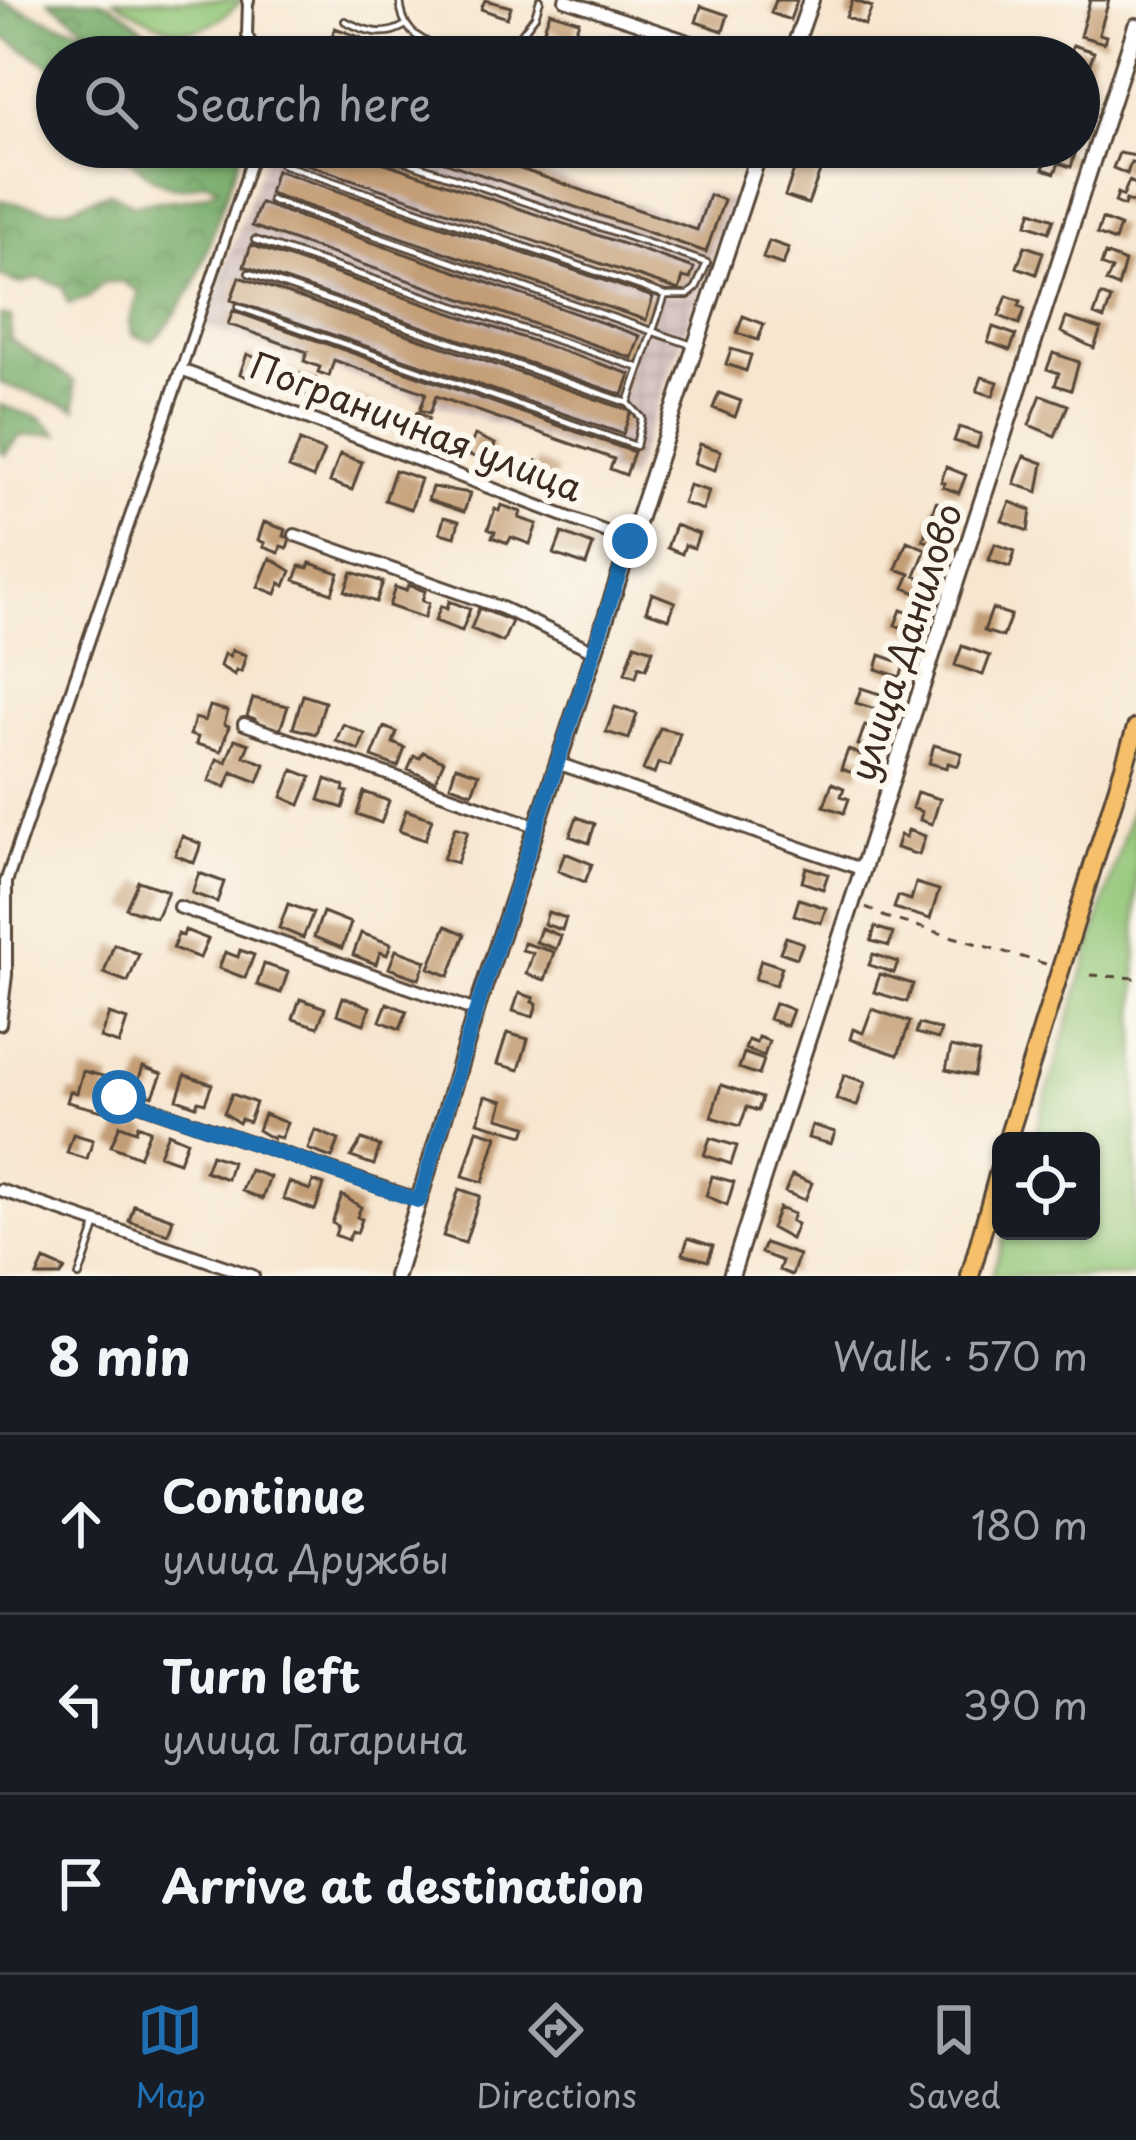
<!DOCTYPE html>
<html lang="en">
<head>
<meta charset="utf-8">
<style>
  :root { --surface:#171b24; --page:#20242c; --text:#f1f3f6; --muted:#9ea1a6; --line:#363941; --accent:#1f6fb2 }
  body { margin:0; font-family:"Playpen Sans",sans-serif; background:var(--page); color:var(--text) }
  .controls { position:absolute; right:36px; bottom:36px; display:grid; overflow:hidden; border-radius:18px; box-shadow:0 3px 9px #0004 }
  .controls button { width:108px; height:108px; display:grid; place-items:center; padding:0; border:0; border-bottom:3px solid var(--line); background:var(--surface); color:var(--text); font:60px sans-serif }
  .stop { position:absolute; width:36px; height:36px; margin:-27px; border:9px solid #1f6fb2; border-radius:50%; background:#fff }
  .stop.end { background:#1f6fb2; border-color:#fff; box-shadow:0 3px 12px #0008 }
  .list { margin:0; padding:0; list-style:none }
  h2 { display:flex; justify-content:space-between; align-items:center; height:156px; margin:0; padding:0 48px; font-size:51px }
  h2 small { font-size:39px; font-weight:400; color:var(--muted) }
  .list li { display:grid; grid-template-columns:78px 1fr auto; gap:36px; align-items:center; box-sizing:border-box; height:180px; padding:0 48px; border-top:3px solid var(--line) }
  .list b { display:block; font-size:45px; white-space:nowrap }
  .list p { margin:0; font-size:39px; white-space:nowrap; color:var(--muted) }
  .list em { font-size:39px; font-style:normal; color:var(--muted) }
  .icon { flex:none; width:66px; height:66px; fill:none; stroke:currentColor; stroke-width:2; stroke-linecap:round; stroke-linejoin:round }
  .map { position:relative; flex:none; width:1136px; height:1276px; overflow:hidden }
  .search { position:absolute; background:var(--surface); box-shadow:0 3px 9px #0004; left:36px; right:36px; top:36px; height:132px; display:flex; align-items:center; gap:30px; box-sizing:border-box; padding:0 42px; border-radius:66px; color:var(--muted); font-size:45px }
  .sheet { height:696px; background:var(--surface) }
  nav { display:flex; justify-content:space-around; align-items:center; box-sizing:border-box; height:168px; border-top:3px solid var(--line); background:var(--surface); font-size:33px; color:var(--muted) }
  nav a { display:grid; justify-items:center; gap:6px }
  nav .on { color:var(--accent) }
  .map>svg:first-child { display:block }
  .industrial { fill:url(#industrial-grid) }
  .green { fill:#90c576; stroke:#66784a; stroke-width:3 }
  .forest { fill:url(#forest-crowns); stroke:#586a42; stroke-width:3 }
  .building { fill:#c39d74 }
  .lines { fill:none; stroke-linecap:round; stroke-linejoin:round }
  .service-casing { stroke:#574639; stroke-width:10 }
  .pedestrian-casing { stroke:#574639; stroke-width:14 }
  .minor-casing { stroke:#574639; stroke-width:16 }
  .tertiary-casing { stroke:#574639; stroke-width:20 }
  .primary-casing { stroke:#574639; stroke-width:22 }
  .path { stroke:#574639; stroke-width:3; stroke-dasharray:9 9; stroke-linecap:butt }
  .service { stroke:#fff; stroke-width:4.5 }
  .pedestrian { stroke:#fff; stroke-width:8 }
  .minor { stroke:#fff; stroke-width:10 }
  .tertiary { stroke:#fff; stroke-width:14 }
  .primary { stroke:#f6c06b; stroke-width:16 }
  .route { stroke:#1f6fb2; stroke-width:15 }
  .labels { text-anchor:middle; stroke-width:12; stroke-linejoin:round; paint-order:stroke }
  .street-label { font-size:36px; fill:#3b2a1e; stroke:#fbf7ec }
</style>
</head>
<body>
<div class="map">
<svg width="1136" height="1276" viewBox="0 0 1136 1276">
  <defs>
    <pattern id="industrial-grid" width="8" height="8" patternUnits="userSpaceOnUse" patternTransform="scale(3)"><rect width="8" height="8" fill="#d1bfbd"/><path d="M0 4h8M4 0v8" fill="none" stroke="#b4a4a2"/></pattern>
    <pattern id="forest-crowns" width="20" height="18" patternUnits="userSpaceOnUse" patternTransform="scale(3)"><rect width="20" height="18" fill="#74aa67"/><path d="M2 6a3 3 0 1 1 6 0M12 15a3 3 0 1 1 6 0" fill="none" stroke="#608b54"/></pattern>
  </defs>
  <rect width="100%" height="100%" fill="#fbf7ec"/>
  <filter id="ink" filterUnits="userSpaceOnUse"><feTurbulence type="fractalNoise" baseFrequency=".00833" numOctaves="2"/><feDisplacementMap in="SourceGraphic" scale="24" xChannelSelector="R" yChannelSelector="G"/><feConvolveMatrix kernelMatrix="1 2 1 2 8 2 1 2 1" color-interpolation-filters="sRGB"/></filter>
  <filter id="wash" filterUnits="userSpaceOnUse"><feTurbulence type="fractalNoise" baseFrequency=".004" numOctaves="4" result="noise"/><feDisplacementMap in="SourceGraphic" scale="48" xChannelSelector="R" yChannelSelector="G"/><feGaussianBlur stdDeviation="2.7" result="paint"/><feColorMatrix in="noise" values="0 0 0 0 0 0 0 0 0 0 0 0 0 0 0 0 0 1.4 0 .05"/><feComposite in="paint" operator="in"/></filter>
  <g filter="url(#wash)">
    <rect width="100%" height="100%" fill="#f7e6d0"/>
    <path class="industrial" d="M269,147H462L687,221L702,190L733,201L630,480L605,473L607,461L203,326Z"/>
    <path class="green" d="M114,0H242C193,50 166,30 114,0Z
      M1136,794V1276H992L1006,1231H1091V1141H1033Z"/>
    <path class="forest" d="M0,0L56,23L90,31L49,0C63,0 84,0 98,0C130,9 151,40 177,57H57V70L0,35Z
      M119,147H243L194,287C178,305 171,328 151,341L132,335L130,321L139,292L121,281L103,283L88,298L68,304L62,286L40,278L19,284L0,276V200L50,210L69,208L110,192L134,205C161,197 198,205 218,187L205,182C170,199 141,172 119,147Z
      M0,314L11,317V340L74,381L76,409L0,383Z
      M0,405L40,418L58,434L20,436L5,455L0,451Z"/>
    <g id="blocks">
      <path class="building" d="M485,0L511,7L507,18L481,9Z
        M776,0H797L790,20L771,13Z
        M853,0L872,7L865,25L846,17Z
        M1090,0H1109L1099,34L1106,36L1104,43L1080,36Z
        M701,6L728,15L723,31L696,22Z
        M550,12L579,21L573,39L544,29Z
        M335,28L362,38L357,52L330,42Z
        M614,33L642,43L637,57L608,51Z
        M1073,45L1094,52L1084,81L1079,79V57H1069Z
        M1079,108L1089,111L1083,128L1089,130L1085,141L1079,139Z
        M279,147H338L694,268L690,279L683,277L679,290L277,154Z
        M457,147L697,230L709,195L724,200L706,252L404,148Z
        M652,147H684L680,162L650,152Z
        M802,147H829L808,204L785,196Z
        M1050,147L1075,154L1071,167L1059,163L1055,173L1043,169Z
        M1119,153L1136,156V164L1131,162L1127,174L1113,168Z
        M276,170L653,297L646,320L269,193Z
        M1129,181L1136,184V204L1126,200L1124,206L1115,202L1118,193L1123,196Z
        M260,203L640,336L632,358L252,226Z
        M1032,211L1054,219L1049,232L1027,224Z
        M1102,219L1120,226L1115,241L1097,234Z
        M769,241L789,248L783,265L763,258Z
        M251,245L630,374L623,395L244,266Z
        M1025,246L1043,252L1036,274L1017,267Z
        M1105,254L1125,262L1118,287L1106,282L1112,270L1101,265Z
        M239,277L631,411L623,434L231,300Z
        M1101,295L1111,299L1104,319L1094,315Z
        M1007,296L1021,301L1019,306L1025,309L1019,324L999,316Z
        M233,311L634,452L626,475L610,469L614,459L436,396L430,413L420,410L426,393L334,360L329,376L318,372L320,367L304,361L307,352L228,324Z
        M743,316L764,324L758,340L737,333Z
        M1066,318L1101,329L1094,348L1061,332Z
        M993,327L1016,335L1010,350L988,342Z
        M731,349L751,355L746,371L726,364Z
        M1053,353L1079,362L1071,390L1055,385L1059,373L1047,369Z
        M247,354L263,361L255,380L240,374Z
        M290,371L315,378L309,396L285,389Z
        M982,377L998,382L993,396L977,391Z
        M719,393L741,401L735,417L713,408Z
        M1041,395L1068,405L1055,436L1029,425Z
        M356,397L377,404L371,420L350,412Z
        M391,411L409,417L403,433L386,426Z
        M417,412L429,418L419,441L407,436Z
        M959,427L981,434L977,448L954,441Z
        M475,435L495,444L487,462L467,454Z
        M300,441L324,451L313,478L289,468Z
        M700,444L721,451L715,470L694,463Z
        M340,454L362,462L352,490L330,482Z
        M1024,456L1043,463L1038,492L1014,484Z
        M537,461L558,470L549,491L528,482Z
        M946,467L966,475L959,493L943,487L945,483L941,482Z
        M395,470L421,479L411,509L385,500Z
        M689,485L709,491L703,510L683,503Z
        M432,487L470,493L464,512L428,500Z
        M936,502L955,509L942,547L923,540Z
        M1010,502L1031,510L1028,531L1002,521Z
        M501,505L521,512L519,518L537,524L530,544L511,537L508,543L492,537L495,532L488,529L495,509L499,511Z
        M444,517L459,521L455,537L440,533Z
        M264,522L286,530L284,536L290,538L287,548L281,546L279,553L263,547L265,543L258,540Z
        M675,525L699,534L694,548L685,545L682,554L667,548Z
        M562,533L593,545L586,565L554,554Z
        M907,541L926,549L915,576L930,582L924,596L904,588L910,574L896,569Z
        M995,544L1015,551L1010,567L989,560Z
        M270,558L291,571L285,586L280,583L276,594L258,587Z
        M310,563L339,573L332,593L295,580L300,566L308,568Z
        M352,572L383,582L376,602L345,591Z
        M408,585L425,591L422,601L429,603L424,618L389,606L395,587L406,591Z
        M652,593L675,602L669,619L646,611Z
        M449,601L470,609L462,631L435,621L441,606L447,609Z
        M479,608L512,621L503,642L471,629Z
        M992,609L1011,615L1003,637L984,631Z
        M901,610L920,617L914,632L895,625Z
        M635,644L653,650L646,669L639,666L636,677L625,673Z
        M962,646L990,656L983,675L955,665Z
        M232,650L246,655L241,672L236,670L235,675L220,666L224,654L230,656Z
        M880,655L905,664L900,677L876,669Z
        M861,688L880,694L875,709L856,703Z
        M303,695L325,702L316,734L293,728Z
        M253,698L288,706L279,733L253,724L255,719L247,716Z
        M210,706L228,711L224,724L229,726L221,751L196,744L198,737L190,735L195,718L205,721Z
        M615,707L637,714L629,739L606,732Z
        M343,724L365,734L359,750L336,741Z
        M865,725L883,732L875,757L865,754L867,747L858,745Z
        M384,727L397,732L393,743L405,748L398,767L372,757Z
        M660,728L680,733L670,766L658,763L654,774L643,770Z
        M235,739L249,744L244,756L265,764L258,782L232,772L226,787L209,781L217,759L226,762Z
        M934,745L962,753L958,766L948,763L947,768L929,763Z
        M848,750L865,756L859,775L841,769Z
        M423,752L444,761L435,781L408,770L414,756L420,758Z
        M456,766L479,774L472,793L450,785Z
        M293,770L311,777L300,805L282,797Z
        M326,779L344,786L343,791L348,792L343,808L319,800Z
        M832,783L844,788L841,796L849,799L844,813L824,806Z
        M364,792L389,801L381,823L357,814Z
        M917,792L940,799L932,824L920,820L922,812L912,808Z
        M406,810L432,819L425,840L399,831Z
        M577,817L595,824L589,843L570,836Z
        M455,827L468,831L457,863L443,859Z
        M908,830L925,836L919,855L896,848L900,835L906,837Z
        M182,836L201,844L194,863L175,855Z
        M565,853L592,864L585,882L558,871Z
        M806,867L828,874L823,889L802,882Z
        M199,873L224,882L217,902L192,893Z
        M138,881L168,891L156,918L126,908Z
        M916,883L939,890L930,919L894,908L898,896L911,900Z
        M799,899L826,908L821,923L794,915Z
        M288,904L313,913L303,938L279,928Z
        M323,912L351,923L342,948L314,937Z
        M548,912L566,918L562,930L544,924Z
        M446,926L465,934L449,976L429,968Z
        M875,927L893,933L889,946L871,941Z
        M541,928L561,936L556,949L536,942Z
        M185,930L208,939L200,958L173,948L178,934L183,936Z
        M361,933L391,944L387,955L380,952L376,964L353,955Z
        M786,937L803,943L797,958L780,952Z
        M524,943L554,952L545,980L526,974L533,953L522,950Z
        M114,944L139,954L128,982L104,973Z
        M240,950L254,955L245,978L219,968L225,952L238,957Z
        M396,950L426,961L419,979L389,968Z
        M873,954L898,962L894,973L869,965Z
        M761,960L782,967L776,985L755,979Z
        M264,964L288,972L281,993L257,985Z
        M880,974L913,984L907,1002L874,992Z
        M519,993L534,998L532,1002L537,1004L533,1017L513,1011Z
        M343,997L370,1007L364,1024L337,1014Z
        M300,999L325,1008L318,1027L293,1019Z
        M387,1003L407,1011L400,1029L380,1021Z
        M775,1003L793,1010L787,1026L769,1019Z
        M872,1009L910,1022L898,1055L850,1039L853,1029L863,1033Z
        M109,1014L127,1020L119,1044L100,1038Z
        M919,1024L941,1030L938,1039L916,1033Z
        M507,1033L528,1039L519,1070L497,1064Z
        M758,1037L769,1041L764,1056L745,1049L748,1040L756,1043Z
        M951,1047L979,1053L974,1076L946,1070Z
        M744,1053L764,1060L759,1075L739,1068Z
        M143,1067L162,1074L153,1096L135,1090Z
        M83,1071L111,1078L102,1111L67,1102L70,1091L77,1093Z
        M185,1075L212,1084L205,1103L198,1101L196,1106L177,1099Z
        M844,1075L865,1082L857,1106L836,1099Z
        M721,1085L762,1098L758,1111L747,1107L740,1126L711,1117Z
        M232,1094L256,1103L249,1122L241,1119L239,1123L224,1113Z
        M485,1096L503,1101L498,1118L527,1126L524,1135L478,1122Z
        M264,1114L287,1123L281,1138L274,1136L273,1139L258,1130Z
        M120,1125L136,1131L138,1125L150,1130L139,1157L111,1146Z
        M812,1125L835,1132L831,1144L808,1138Z
        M315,1130L339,1140L332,1158L308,1149Z
        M477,1130L497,1136L483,1182L463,1176Z
        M168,1133L187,1141L179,1162L159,1155Z
        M73,1134L93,1140L87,1159L67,1153Z
        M710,1138L737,1146L731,1164L704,1155Z
        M362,1139L380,1146L374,1165L351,1157Z
        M211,1155L232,1162L227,1179L205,1171Z
        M250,1170L270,1177L262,1199L242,1191Z
        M792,1175L812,1183L805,1200L785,1192Z
        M712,1176L734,1182L727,1205L706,1196Z
        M313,1181L324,1185L315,1210L283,1199L289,1182L310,1190Z
        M459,1189L480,1196L465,1243L443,1236Z
        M342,1195L361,1207L357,1217L362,1219L357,1233L352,1231L348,1240L335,1235L338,1226L332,1223Z
        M134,1205L173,1219L168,1234L129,1221Z
        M779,1208L794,1214L791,1221L797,1224L791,1239L771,1228Z
        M688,1238L713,1246L708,1261L683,1254Z
        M765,1243L799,1255L792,1275L779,1270L782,1261L761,1253Z
        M44,1260L65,1269L61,1276H37Z"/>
    </g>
  </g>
  <g filter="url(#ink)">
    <use href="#blocks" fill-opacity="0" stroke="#574639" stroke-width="3"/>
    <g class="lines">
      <defs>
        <path id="service" d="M400,0C402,31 416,37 441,50L442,57
          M345,21C365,31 384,38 404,26
          M504,57L535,16L540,0
          M664,57L670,35
          M363,147L707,263L696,288L688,295H665
          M271,200L689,344
          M255,240L640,368L665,295L282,164
          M249,273L628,403L640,368
          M238,307L636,446L642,418L628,403
          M79,1276L97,1223"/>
        <path id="pedestrian" d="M248,1L247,35L259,57
          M181,370L256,147"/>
        <path id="minor" d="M565,0L737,57
          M248,1V0
          M295,535L502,608L594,651
          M244,724L536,826
          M557,763L864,870
          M179,907L476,1011
          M0,1024L6,975V882L181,370L630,541
          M119,1097L419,1200
          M0,1190L253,1276"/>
        <path id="tertiary" d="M791,57L811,0
          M396,1276L476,1011L761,147
          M731,1276L1136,26"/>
        <path id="primary" d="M1007,1141L1136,728
          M970,1276L1001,1164"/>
      </defs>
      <use href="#service" class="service-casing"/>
      <use href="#pedestrian" class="pedestrian-casing"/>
      <use href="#minor" class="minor-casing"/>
      <use href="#tertiary" class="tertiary-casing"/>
      <use href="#primary" class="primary-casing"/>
      <path class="path" d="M866,907L885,917L1046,964
        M1090,975L1136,978"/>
      <use href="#service" class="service"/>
      <use href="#pedestrian" class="pedestrian"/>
      <use href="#minor" class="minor"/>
      <use href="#tertiary" class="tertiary"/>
      <use href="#primary" class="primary"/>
    </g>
  </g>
  <g class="lines" filter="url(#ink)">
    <path class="route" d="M119,1097L419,1201L476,1011L630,541"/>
  </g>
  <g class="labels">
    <g class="street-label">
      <text transform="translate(416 427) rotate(21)" y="13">Пограничная улица</text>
      <text transform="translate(906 642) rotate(-72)" y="13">улица Данилово</text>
    </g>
  </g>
</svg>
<div class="controls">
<button><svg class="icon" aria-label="locate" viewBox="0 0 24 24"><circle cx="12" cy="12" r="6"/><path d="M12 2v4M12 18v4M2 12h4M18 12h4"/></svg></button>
</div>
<div class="stop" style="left:119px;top:1097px"></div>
<div class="stop end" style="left:630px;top:541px"></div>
<div class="search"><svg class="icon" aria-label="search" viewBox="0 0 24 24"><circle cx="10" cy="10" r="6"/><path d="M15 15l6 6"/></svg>Search here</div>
</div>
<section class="sheet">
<h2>8 min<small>Walk · 570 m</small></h2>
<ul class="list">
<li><svg class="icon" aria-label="ahead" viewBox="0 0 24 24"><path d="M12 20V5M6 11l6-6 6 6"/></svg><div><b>Continue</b><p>улица Дружбы</p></div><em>180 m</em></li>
<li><svg class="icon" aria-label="left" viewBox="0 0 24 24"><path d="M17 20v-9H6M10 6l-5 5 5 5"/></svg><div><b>Turn left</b><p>улица Гагарина</p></div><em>390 m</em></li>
<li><svg class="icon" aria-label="arrive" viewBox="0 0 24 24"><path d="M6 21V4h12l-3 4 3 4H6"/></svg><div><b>Arrive at destination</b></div></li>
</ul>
</section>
<nav>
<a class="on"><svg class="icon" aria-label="map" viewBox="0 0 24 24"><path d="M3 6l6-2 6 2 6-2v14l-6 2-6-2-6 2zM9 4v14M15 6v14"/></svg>Map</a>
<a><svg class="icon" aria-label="directions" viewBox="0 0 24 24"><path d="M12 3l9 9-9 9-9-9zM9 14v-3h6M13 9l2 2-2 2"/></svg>Directions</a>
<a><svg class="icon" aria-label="saved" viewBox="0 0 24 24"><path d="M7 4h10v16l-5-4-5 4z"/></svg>Saved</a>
</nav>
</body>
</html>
